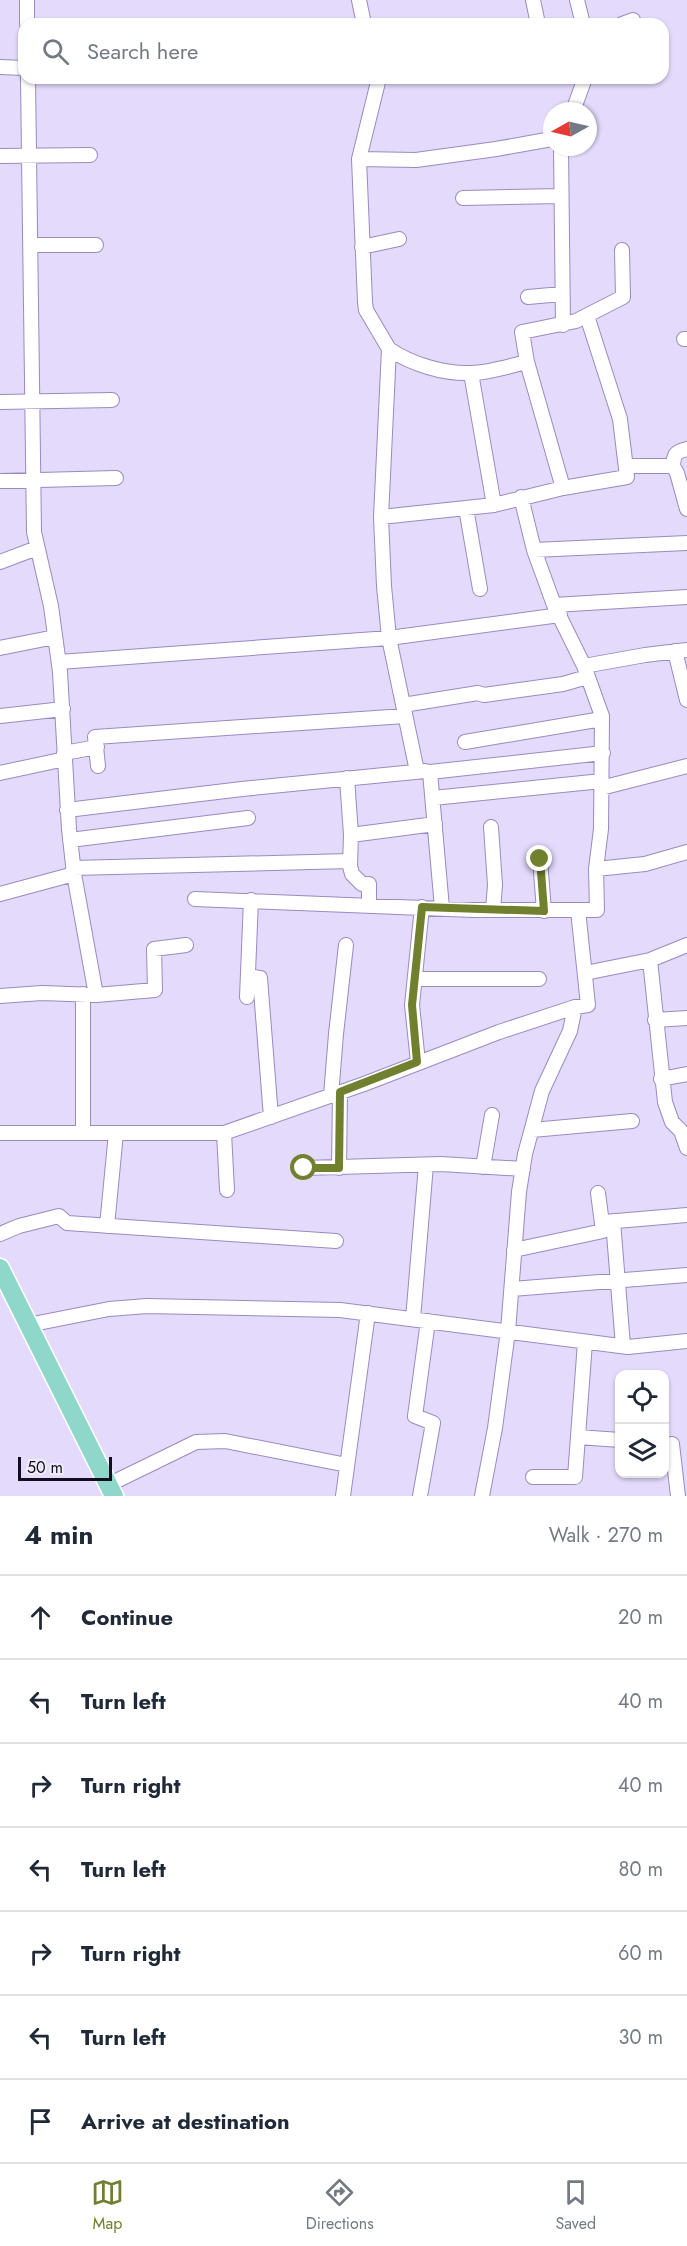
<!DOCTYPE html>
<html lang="en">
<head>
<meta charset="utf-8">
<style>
  :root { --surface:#fff; --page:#f6f6f7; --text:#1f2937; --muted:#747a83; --line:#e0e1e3; --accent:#71802f }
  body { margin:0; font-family:Jost,sans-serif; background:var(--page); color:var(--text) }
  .controls { position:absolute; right:18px; bottom:18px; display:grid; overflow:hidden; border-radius:12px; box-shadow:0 2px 4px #0004 }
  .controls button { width:54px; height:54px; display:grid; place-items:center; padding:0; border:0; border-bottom:2px solid var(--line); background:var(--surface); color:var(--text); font:30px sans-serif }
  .compass { position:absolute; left:543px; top:102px; width:54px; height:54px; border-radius:50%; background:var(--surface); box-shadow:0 2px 4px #0004; rotate:262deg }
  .scale { position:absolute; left:18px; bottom:15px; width:94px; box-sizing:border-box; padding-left:6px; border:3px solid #140d20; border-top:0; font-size:16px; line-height:21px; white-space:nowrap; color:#140d20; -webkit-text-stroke:4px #efecf7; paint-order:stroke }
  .stop { position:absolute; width:18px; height:18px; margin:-14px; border:4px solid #71802f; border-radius:50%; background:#fff }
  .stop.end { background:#71802f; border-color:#fff; box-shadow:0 2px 6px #0008 }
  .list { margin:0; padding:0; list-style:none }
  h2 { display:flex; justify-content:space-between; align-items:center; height:78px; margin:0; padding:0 24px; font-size:26px }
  h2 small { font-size:20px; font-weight:400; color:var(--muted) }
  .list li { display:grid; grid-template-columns:39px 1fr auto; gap:18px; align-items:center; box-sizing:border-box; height:84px; padding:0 24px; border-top:2px solid var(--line) }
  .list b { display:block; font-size:22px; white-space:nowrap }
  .list em { font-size:20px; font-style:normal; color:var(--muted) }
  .icon { flex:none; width:33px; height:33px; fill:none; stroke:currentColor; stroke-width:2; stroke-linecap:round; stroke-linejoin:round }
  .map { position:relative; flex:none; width:687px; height:1496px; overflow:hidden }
  .search { position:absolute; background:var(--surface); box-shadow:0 2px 4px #0004; left:18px; right:18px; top:18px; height:66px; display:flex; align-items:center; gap:15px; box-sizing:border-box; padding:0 21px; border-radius:18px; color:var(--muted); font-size:22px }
  .sheet { height:666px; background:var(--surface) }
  nav { display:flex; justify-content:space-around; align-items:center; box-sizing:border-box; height:84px; border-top:2px solid var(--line); background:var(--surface); font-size:16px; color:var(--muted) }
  nav a { display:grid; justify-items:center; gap:3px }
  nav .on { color:var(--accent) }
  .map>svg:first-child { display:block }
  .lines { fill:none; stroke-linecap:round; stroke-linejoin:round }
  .minor-casing { stroke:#9b8abf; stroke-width:16 }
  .major-casing { stroke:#fff; stroke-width:21 }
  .minor { stroke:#fff; stroke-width:14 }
  .major { stroke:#90d7cb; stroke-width:18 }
  .route { stroke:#71802f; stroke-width:8 }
</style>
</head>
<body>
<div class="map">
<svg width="687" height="1496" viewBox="0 0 687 1496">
  <rect width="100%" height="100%" fill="#e4dafc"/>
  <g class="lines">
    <defs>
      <path id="minor" d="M27,0V24
        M359,0L364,24
        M533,0L538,24
        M577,0L583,24
        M622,24L633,20
        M0,67L24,68
        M28,78L34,532L51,606L60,672L69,829L74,874L96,995
        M379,78L359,159L365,302L366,310L389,349L381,517L384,586L389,638L417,771
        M573,111L585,78
        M561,147L563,325
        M0,156L90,155
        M359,159L416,160L496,149L552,139
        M463,198L561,196
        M32,245H96
        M362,247L399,239
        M528,297L562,294
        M684,339H687
        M389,349C411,364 443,374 471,373C489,373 509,366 527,362
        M471,373L494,505
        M0,402L112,400
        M627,466H673L677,473L687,509
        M673,466C674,454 675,452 687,449
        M0,481L116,478
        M563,488L527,362L522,332L576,321L623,297L622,250
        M466,508L480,589
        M381,517L494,505L563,488L627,477L620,419L587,316
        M534,550L687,543
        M0,562L37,548
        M554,605L687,597
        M0,648L55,637
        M675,651L687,700
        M59,662L389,638L560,615
        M584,666L645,655L687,650
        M403,705L478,693L484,695L563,684L587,677
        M0,716L63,709
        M465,742L602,719
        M64,753L97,747
        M98,766L95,737L405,716
        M430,772L442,908
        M0,773L65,759
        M347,778L351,835L350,866L352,874L362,884H369V905
        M601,788L687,766
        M433,798L602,781
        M67,810L242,789L425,771L430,772L603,753
        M491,827L495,885L493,910
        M351,835L435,824
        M70,840L248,818
        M540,859L544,911
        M73,868L350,861
        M596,869L645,864L687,852
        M0,894L74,874
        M195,899L473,910H597L596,869L601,829L602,716L584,666L554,605L534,550L521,497
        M650,960L665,1102L672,1122L681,1131L687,1148
        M585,973L650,960L687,945
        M248,976L260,978L271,1117
        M417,979H539
        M83,994V1133
        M0,996L42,993L96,995L155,990L154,949L186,945
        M247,997L251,900
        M655,1020L687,1018
        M418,1062L412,1005L422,907
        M661,1079L687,1074
        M331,1096L336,1034L346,945
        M532,1130L632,1121
        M0,1133H224L364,1084L499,1032L575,1007L588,1005L578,910
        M224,1133L227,1190
        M483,1167L492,1115
        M304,1168L441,1164L523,1169
        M339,1168L340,1092
        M613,1221L623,1346
        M605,1222L687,1215
        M107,1226L116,1133
        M0,1234L19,1226L59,1216L67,1223L336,1241
        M514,1250L603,1231L598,1193
        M512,1289L687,1275
        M413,1319L426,1165
        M28,1325L109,1309L147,1306L340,1310L628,1347L687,1341
        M578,1437L620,1440
        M672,1444L678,1496
        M533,1477H575L585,1342
        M108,1485L196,1442L225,1441L347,1465
        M343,1496L368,1313
        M420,1496L433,1423L415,1416L428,1321
        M482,1496L495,1428L508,1331L519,1192L525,1154L542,1091L570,1031L575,1007"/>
      <path id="major" d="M0,1268L114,1496"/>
    </defs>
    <use href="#minor" class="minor-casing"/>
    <use href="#major" class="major-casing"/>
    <use href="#minor" class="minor"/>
    <use href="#major" class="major"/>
  </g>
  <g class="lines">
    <path class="route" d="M304,1168H339L340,1092L417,1062L412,1005L422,907L544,911L540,859"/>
  </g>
</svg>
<div class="controls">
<button><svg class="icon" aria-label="locate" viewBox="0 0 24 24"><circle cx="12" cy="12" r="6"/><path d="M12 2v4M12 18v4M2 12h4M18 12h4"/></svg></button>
<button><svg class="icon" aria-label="layers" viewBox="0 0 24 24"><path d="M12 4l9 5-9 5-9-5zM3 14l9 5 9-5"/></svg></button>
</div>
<svg class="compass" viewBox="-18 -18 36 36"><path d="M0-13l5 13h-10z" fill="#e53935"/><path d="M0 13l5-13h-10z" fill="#747a83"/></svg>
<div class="scale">50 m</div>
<div class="stop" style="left:304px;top:1168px"></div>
<div class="stop end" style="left:540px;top:859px"></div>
<div class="search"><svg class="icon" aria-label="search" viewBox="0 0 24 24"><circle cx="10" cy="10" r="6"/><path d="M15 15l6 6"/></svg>Search here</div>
</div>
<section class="sheet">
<h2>4 min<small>Walk · 270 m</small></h2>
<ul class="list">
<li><svg class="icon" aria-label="ahead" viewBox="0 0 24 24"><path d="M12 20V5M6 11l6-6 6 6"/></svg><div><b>Continue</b></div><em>20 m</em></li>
<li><svg class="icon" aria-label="left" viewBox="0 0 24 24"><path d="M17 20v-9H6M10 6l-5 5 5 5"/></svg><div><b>Turn left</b></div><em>40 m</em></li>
<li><svg class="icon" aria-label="right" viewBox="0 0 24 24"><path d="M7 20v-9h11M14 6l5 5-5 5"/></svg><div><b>Turn right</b></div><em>40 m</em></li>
<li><svg class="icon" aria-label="left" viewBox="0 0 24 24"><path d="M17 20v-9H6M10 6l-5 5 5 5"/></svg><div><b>Turn left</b></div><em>80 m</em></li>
<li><svg class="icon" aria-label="right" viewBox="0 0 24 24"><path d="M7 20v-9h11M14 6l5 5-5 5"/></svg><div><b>Turn right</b></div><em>60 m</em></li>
<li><svg class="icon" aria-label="left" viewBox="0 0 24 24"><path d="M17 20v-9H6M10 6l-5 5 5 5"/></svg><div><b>Turn left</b></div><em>30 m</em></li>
<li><svg class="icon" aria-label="arrive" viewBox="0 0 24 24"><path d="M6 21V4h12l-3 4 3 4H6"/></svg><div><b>Arrive at destination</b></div></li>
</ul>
</section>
<nav>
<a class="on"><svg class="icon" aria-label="map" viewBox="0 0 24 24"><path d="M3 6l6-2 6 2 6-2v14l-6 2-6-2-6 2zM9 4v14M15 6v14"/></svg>Map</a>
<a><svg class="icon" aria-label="directions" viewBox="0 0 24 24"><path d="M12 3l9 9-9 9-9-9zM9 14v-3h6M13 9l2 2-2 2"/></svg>Directions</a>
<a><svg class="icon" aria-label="saved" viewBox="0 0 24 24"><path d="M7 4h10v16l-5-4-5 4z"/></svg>Saved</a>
</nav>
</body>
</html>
